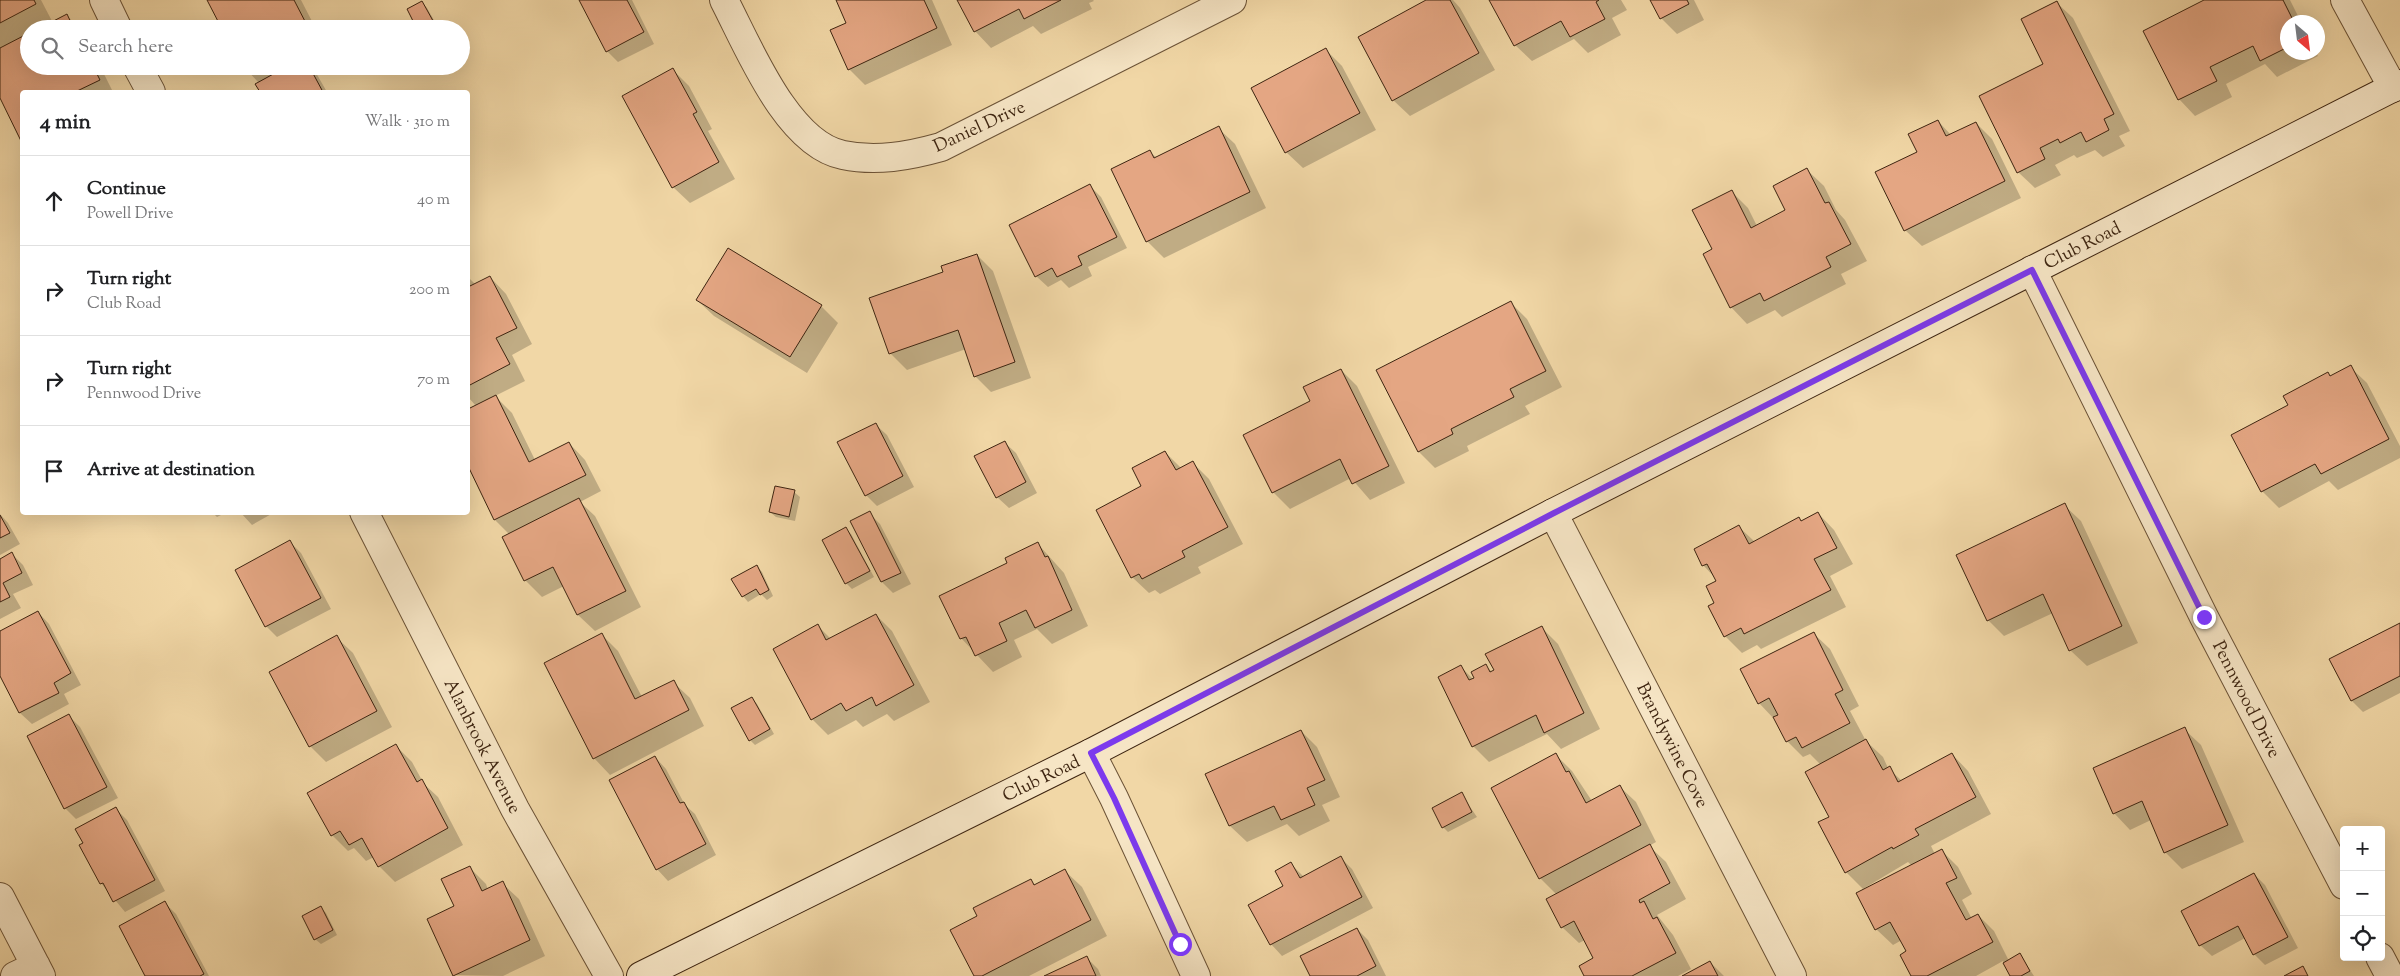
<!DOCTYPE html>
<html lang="en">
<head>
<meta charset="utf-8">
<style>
  :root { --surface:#fff; --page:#f2f2f2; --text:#202124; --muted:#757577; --line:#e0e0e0 }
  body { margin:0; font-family:"Sorts Mill Goudy",serif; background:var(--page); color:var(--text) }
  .controls { position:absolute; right:15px; bottom:15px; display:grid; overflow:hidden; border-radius:5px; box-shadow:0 5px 20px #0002 }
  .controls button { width:45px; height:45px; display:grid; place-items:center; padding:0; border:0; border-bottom:1px solid var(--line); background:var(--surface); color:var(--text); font:25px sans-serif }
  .compass { position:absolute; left:2280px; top:15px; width:45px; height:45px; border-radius:50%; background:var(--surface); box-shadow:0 5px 20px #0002; rotate:152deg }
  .stop { position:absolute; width:15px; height:15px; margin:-11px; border:4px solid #7c3aed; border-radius:50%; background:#fff }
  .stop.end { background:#7c3aed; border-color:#fff; box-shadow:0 1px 5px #0008 }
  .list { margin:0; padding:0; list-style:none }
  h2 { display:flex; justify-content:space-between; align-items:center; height:65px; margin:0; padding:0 20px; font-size:21px }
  h2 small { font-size:16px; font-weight:400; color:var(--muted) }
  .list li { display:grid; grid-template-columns:32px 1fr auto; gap:15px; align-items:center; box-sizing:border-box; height:90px; padding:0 20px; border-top:1px solid var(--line) }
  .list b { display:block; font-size:19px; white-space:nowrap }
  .list p { margin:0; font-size:16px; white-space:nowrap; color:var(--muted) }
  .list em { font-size:16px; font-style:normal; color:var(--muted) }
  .icon { flex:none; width:28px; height:28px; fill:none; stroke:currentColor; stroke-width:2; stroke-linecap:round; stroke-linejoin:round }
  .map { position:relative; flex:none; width:2400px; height:976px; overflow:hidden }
  .search { position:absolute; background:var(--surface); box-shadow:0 5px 20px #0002; left:20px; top:20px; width:450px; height:55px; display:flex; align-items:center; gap:12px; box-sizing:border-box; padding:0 18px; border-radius:28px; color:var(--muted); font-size:19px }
  .panel { position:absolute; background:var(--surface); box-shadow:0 5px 20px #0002; left:20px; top:90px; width:450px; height:425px; border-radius:5px }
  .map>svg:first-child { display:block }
  .shadow { fill:#0003 }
  .building { fill:#e4a683; stroke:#3e2511 }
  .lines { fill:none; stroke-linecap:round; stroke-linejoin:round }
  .street-casing { stroke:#6b5236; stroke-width:30 }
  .secondary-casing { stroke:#3e2511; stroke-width:30 }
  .street { stroke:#f6e5c5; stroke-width:28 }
  .secondary { stroke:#f6e5c5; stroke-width:28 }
  .route { stroke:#7c3aed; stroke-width:6 }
  .labels { text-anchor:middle; stroke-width:4; stroke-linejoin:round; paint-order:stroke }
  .street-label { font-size:18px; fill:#3e2511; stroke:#f6e5c5 }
</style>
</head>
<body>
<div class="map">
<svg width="2400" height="976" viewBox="0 0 2400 976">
  <rect width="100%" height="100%" fill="#f1d7a6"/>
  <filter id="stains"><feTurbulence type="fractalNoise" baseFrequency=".004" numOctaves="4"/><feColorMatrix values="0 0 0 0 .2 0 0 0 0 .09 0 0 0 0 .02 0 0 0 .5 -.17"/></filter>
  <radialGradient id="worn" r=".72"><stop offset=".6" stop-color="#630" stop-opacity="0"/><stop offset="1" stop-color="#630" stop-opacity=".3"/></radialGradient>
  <path class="shadow" d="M0,0H41L53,23L67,16L80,29H29V66H100L113,92H22V140L0,95Z
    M208,0H301L316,29H223Z
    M581,0H632L654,44L618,62L607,51Z
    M837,0H932L952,45L865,85L849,69L848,23Z
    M959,0H1093L1094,1L1089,3L1092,9L1041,34L1033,26L991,48L975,31Z
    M1428,0H1453L1460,8L1495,70L1410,116L1393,100Z
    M1491,0H1621L1627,10L1612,18L1621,35L1588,53L1574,39L1532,61L1515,45Z
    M1652,0H1694L1704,20L1677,34L1661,18Z
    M2207,0H2290L2301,22H2288V52H2316L2318,56L2277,77L2265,64L2226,84L2232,97L2195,116L2179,99Z
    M422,2L427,8L439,29H419Z
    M2056,2L2073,18L2130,131L2119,136L2125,146L2103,157L2095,150L2077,158L2074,155L2055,165L2061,175L2035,188L2018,172L2045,64Z
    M1326,50L1342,66L1376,130L1303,168L1286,152Z
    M243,66H312L327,92H261L257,84L259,83Z
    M673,70L689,86L712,129L708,131L735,179L690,203L673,187Z
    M1938,121L1951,135L1976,123L1992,139L2021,198L1922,246L1905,230L1919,153Z
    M1218,128L1235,144L1266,208L1164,258L1147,241L1112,170L1150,152L1157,158Z
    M1807,170L1824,186L1836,210L1845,220L1867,261L1841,274L1846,284L1782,317L1775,310L1747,324L1731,307L1714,250L1732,192L1748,208L1757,226L1787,211Z
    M1090,186L1101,197L1127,248L1088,267L1092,276L1069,288L1061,280L1048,287L1036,276Z
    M728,250L821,306L838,323L807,373L714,316L697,300Z
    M977,255L993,271L1031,378L991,392L975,376L966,349L907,370L890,353L945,273Z
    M468,277L476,285L490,277L506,294L532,344L512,355L525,381L495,396L512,413L535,460L569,443L585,460L601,491L580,502L595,516L641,607L595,631L578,615L564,586L542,597L526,581L504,538L510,535L495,520L468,463V410L476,406L468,397Z
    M1511,303L1527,319L1562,387L1525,406L1530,414L1467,446L1469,451L1435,468L1419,452Z
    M2350,367L2367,383L2400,446V458L2338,490L2329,481L2279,508L2262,491L2289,406L2328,373L2331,377Z
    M1341,370L1357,386L1405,483L1370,500L1351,478L1290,509L1273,492L1312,402Z
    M875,424L887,435L914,487L877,506L866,495Z
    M1004,442L1016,453L1037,493L1009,508L997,497Z
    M1165,452L1182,469L1193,463L1209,479L1243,544L1198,567L1201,573L1160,594L1155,590L1149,593L1132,577L1143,487Z
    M794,492L800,497L795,521L776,517L770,512Z
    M2064,505L2081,521L2138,643L2087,666L2070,650L2053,613L2004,636L1988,620Z
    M212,512H227L217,517Z
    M240,512H275L252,525Z
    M869,513L880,524L911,584L893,593L882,582L851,522Z
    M1818,513L1834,530L1853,564L1830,576L1846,607L1761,649L1757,645L1742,653L1725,636L1716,604L1718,581L1703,565L1738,526L1755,542Z
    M0,514L8,523L20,544L0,555Z
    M846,529L851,534L874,577L852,589L846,583L823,541Z
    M290,542L301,553L331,609L277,637L266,626Z
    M1038,544L1064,573L1088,626L1052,644L1037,629L1014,640L1022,657L993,672L961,638L1008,563Z
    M12,554L23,565L33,585L13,594L21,608L0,619V560Z
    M757,566L762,572L773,596L767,600L761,594L748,602L743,596Z
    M38,612L49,624L81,685L64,694L69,704L32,724L20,713L0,674V633Z
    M876,615L892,631L930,702L894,721L887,714L863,727L856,720L828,735L812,719L818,626L831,639Z
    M2400,624V693L2363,712L2352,701L2331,660Z
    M1542,628L1558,644L1600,729L1561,749L1547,734L1489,762L1473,746L1461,667L1477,683L1486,666L1492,672Z
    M1813,633L1830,649L1859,706L1850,711L1866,741L1883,757L1888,768L1902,781L1952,754L1968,771L1991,814L1931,846L1935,854L1942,851L1958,867L1972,894L1962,900L1972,919L1978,915L1994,931L2009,961L2020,955L2034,976H2011L2003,961L1976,976H1912L1908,952L1902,940L1893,945L1876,929L1912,866L1908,862L1863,889L1846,872L1820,822L1830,817L1821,765L1810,754L1803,757L1787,741L1775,720L1759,703Z
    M602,635L618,651L642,697L673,682L690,698L704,726L610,775L594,758Z
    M336,637L353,653L392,727L326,762L310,746Z
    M752,698L757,704L774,734L755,745L750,740Z
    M69,716L80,727L118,798L76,819L65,808Z
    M2184,729L2201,745L2244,842L2182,869L2166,853L2151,820L2130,830L2114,813Z
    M1301,731L1317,747L1340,797L1322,805L1330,821L1299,836L1287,824L1247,842L1230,826L1207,774Z
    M396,746L412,762L424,784L438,797L463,845L395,882L379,866L374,857L366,861L354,848L348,851L332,835Z
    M1556,755L1572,771L1592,801L1619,786L1636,802L1656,842L1649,846L1666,862L1686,899L1657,915L1673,935L1691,969L1678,976H1586L1595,959L1585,940L1579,943L1562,927L1557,895L1540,878Z
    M655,757L666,769L685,805L695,814L716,855L668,881L657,869Z
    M1461,794L1477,817L1448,832L1443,827Z
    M116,809L127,820L165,891L125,912L101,883Z
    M1341,858L1352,869L1373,908L1282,956L1271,944L1291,864L1304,877Z
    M469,867L486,884L488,890L502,883L519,899L545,956L503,976L454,975L455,907Z
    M1065,871L1082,887L1107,936L1029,976H975L979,916L1031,880L1036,886Z
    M2254,874L2265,885L2298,948L2265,965L2254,954L2245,938L2212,956L2200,945Z
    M165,903L176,914L209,976H146Z
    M321,908L326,913L337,935L321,944L315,939Z
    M1357,929L1368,940L1386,976H1311Z
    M1087,958L1098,969L1101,976H1047Z
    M1710,962L1724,976H1685Z"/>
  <path class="building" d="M0,0H34L36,4L0,23Z
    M207,0H294L309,29H222Z
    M579,0H627L644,32L606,52Z
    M836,0H924L937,28L848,70L830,30L846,23Z
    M957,0H1061L1024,19L1019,9L974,32Z
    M1426,0H1450L1479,53L1392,101L1358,37Z
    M1489,0H1599L1596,2L1605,19L1570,37L1561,21L1514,46Z
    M1650,0H1687L1689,4L1660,19Z
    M2204,0H2283L2294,22H2288V47L2260,61L2253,46L2210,67L2217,81L2178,100L2143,31Z
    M422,1L437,28L436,29H417L407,9Z
    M2057,1L2114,114L2104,119L2109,130L2086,142L2081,132L2060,143L2058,139L2040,148L2045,159L2017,173L1979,96L2043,64L2021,19Z
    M67,14L74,29H38Z
    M29,33V66H93L100,80L75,92H22V143L0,98V48Z
    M1326,48L1360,113L1285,153L1251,88Z
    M288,66H309L323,92H260L255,84Z
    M673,68L697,112L693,114L719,162L672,188L622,96Z
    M1938,120L1946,136L1976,122L2005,181L1904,231L1875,172L1917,152L1908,134Z
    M1219,126L1250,192L1146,242L1111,169L1150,150L1154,158Z
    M1807,168L1825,203L1829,202L1851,244L1826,257L1831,267L1764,301L1760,293L1730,308L1703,254L1712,249L1692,210L1732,190L1751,228L1785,210L1773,186Z
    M1090,184L1117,237L1078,256L1082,265L1057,277L1052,268L1035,277L1009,225Z
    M728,248L822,305L790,357L696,300Z
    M977,254L1015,362L974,377L958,330L889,354L869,298L943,272L941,266Z
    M490,276L517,328L496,338L510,364L468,386V282L470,286Z
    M1511,301L1546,371L1510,389L1514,397L1451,429L1453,434L1418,452L1376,370Z
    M2351,365L2389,439L2321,474L2315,464L2261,492L2231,435L2288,405L2283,396L2328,372L2330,376Z
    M1341,369L1389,466L1352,484L1340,459L1272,493L1243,435L1310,401L1303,387Z
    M496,395L529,462L569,442L586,475L494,520L468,466V409Z
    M876,423L903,476L865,496L837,442Z
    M1005,441L1026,482L996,498L974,456Z
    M1165,451L1176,470L1193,461L1228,527L1182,551L1185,557L1142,579L1139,574L1131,578L1096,510L1141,486L1132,468Z
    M775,486L795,490L789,517L769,512Z
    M579,498L626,591L577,615L553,567L524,581L502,537Z
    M2065,503L2122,626L2069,651L2043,594L1987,621L1956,555Z
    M870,511L901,573L881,582L850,521Z
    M1818,512L1837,548L1814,559L1831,590L1744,634L1741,628L1724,637L1708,606L1714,603L1706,586L1716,581L1707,564L1702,566L1694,549L1739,525L1749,544L1799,517L1801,521Z
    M0,515L10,533L0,538Z
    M846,527L870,571L845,584L822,540Z
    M290,540L321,598L265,627L235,570Z
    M1038,542L1045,557L1048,556L1072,610L1035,628L1026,610L999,623L1007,641L975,656L966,637L960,639L939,596L1007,563L1005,558Z
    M12,552L22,573L3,583L10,597L0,602V559Z
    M757,565L769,590L760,595L756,589L742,597L731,579Z
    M38,611L71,673L54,683L59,693L19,713L0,676V631Z
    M876,614L914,685L876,706L872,697L846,711L841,703L811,720L773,649L818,624L826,640Z
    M2400,623V676L2351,701L2329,659Z
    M1542,626L1584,713L1544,733L1536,715L1472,747L1438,677L1461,665L1469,680L1474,678L1471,672L1486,664L1490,672L1494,670L1485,654Z
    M1814,632L1843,690L1835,694L1850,723L1802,748L1796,737L1786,742L1773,717L1778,715L1769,698L1758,704L1740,669Z
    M602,633L635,699L674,680L689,710L593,759L544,663Z
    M337,635L377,711L309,747L269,672Z
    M752,697L770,729L749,741L731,708Z
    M69,714L107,787L64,809L27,736Z
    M2185,727L2228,825L2164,853L2142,801L2113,814L2093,768Z
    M1301,730L1325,780L1307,788L1315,805L1281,820L1274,806L1229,826L1205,774Z
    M1866,739L1883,770L1890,766L1898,782L1952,753L1976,797L1915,829L1919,835L1893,849L1892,847L1845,873L1818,822L1829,817L1805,772Z
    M396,744L417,782L422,779L448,828L378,867L362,838L349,845L340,831L331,836L307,793Z
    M1556,753L1566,772L1569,771L1586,803L1620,785L1641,825L1539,879L1491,788Z
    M655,756L680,803L684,802L706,844L656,870L609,780Z
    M1462,792L1472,812L1442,828L1432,808Z
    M116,807L155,880L113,902L103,883L100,884L79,845L83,843L75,829Z
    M1650,844L1670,883L1639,900L1640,903L1644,901L1653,919L1657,917L1676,953L1632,976H1584L1579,966L1593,958L1574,921L1561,928L1546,899Z
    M1942,849L1957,878L1946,883L1966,920L1978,914L1993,942L1927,976H1911L1900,955L1906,951L1890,922L1875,930L1856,893Z
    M1341,856L1362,897L1270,945L1248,905L1283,886L1275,871L1291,862L1300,878Z
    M470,866L482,891L503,881L530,940L453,976L427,919L454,906L441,879Z
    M1065,869L1091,920L982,976H974L950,930L977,916L973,908L1031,879L1034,885Z
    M2254,873L2288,937L2253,955L2238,926L2199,946L2181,911Z
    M165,901L204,974L200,976H145L119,926Z
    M321,906L333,930L314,940L302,916Z
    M1357,928L1376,966L1357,976H1310L1300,956Z
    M2020,953L2030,971L2021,976H2010L2003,963Z
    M1087,956L1096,976H1044Z
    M1710,961L1718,976H1682Z
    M2303,966L2308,976H2284Z"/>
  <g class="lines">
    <defs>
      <path id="street" d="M104,0L118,29
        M724,0C748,46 787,144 843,155C876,162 909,156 941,147L1232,0
        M2345,0L2393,88
        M137,66L151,92
        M2032,270L2204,617L2344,885
        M364,512L515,809L609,976
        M1553,513L1792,976
        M1091,753L1114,798L1196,976
        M0,897L41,976
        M2380,957L2390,976
        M15,976L36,966"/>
      <path id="secondary" d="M641,976L1091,753L1553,513L2400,84"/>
    </defs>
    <use href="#street" class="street-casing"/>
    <use href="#secondary" class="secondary-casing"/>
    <use href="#street" class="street"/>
    <use href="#secondary" class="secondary"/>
  </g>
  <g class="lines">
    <path class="route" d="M1180,944L1114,798L1091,753L1554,513L2032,270L2204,617"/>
  </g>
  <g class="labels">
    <g class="street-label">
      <text transform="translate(979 126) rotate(-25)" y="6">Daniel Drive</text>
      <text transform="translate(2082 245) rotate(-27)" y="6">Club Road</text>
      <text transform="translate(2247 699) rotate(63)" y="6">Pennwood Drive</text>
      <text transform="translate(1673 745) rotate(63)" y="6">Brandywine Cove</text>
      <text transform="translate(483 746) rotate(63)" y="6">Alanbrook Avenue</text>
      <text transform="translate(1041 778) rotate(-26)" y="6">Club Road</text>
    </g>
  </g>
  <rect width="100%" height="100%" filter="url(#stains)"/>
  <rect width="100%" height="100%" fill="url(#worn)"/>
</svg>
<div class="controls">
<button>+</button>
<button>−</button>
<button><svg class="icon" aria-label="locate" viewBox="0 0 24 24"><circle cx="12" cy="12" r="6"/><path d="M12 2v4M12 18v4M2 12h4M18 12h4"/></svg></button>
</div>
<svg class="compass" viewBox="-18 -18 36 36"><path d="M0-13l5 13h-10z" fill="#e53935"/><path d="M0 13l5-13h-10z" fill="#757577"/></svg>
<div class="stop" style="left:1180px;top:944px"></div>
<div class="stop end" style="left:2204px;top:617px"></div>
<div class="search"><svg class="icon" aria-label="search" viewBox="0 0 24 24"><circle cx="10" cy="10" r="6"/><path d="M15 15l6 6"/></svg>Search here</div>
<section class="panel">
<h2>4 min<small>Walk · 310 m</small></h2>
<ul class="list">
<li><svg class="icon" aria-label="ahead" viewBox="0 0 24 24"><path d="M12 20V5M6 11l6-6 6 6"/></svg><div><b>Continue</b><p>Powell Drive</p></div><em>40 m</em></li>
<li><svg class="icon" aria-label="right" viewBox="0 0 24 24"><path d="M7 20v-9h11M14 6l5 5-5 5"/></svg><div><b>Turn right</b><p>Club Road</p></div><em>200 m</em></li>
<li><svg class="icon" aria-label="right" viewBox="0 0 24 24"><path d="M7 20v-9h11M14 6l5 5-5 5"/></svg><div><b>Turn right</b><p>Pennwood Drive</p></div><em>70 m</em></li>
<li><svg class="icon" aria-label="arrive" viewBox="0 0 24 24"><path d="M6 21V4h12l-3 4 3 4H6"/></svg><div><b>Arrive at destination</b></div></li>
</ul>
</section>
</div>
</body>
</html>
